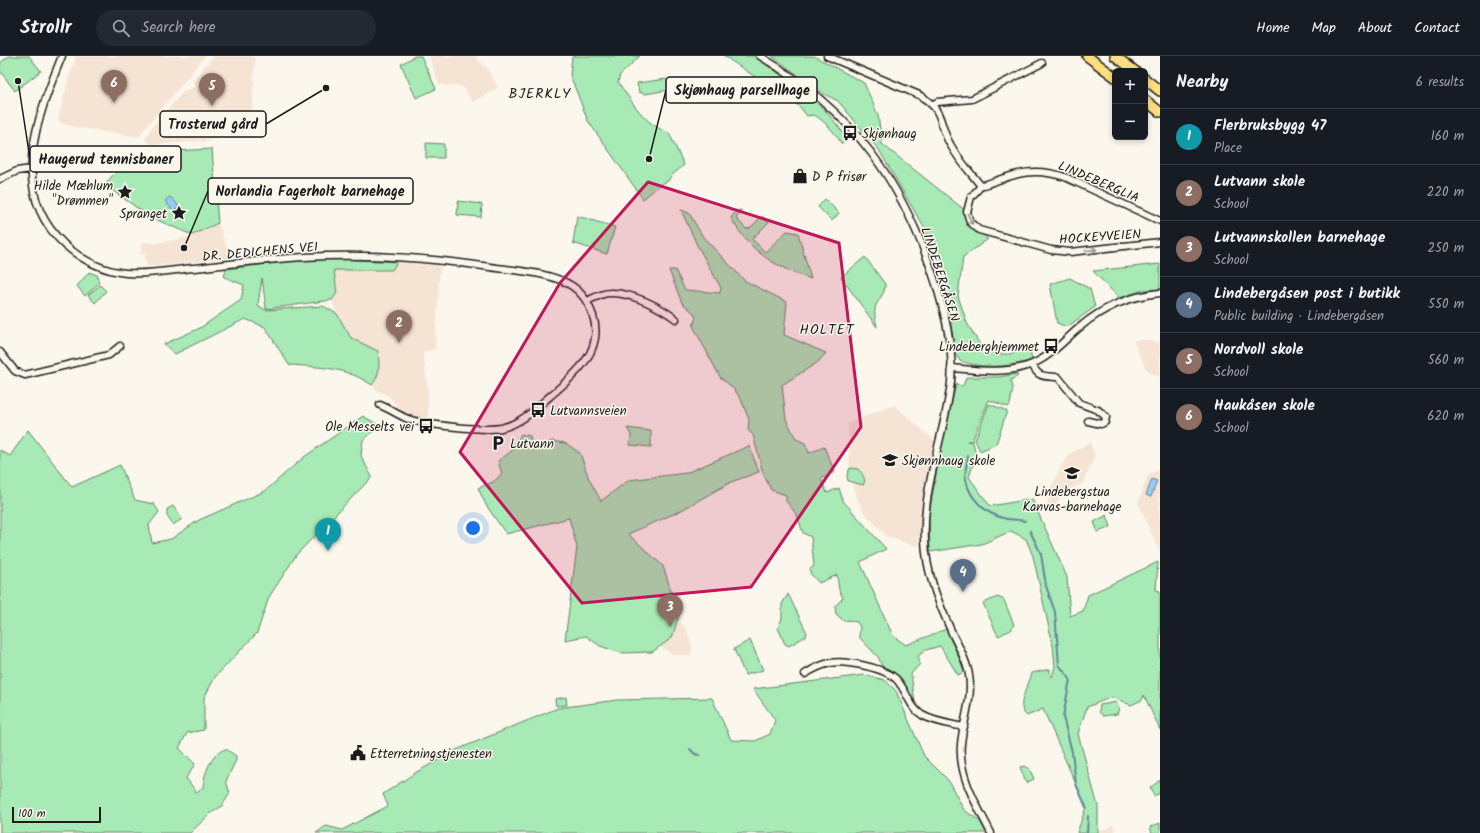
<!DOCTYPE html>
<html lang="en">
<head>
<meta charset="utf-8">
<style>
  :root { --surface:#171b24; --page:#242831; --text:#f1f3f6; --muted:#9ea1a6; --line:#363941; --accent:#919294 }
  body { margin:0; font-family:Kalam,sans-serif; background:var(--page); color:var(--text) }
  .controls { position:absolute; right:12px; top:12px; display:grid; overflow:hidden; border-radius:6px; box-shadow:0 2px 6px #0003 }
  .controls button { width:36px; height:36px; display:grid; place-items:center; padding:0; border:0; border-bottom:1px solid var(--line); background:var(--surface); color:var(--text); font:20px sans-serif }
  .scale { position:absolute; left:12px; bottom:10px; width:89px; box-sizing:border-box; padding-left:4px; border:2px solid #1c1c1c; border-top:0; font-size:11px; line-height:14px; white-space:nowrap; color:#1c1c1c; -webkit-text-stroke:3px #fbf7ec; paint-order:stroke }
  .you { position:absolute; left:473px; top:472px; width:14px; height:14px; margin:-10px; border:3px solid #fff; border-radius:50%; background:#1a73e8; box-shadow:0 0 0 6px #1a73e833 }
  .badge { display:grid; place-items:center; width:26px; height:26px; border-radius:50%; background:var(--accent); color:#fff; font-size:13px; font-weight:700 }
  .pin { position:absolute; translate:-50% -33px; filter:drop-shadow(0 1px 2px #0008) }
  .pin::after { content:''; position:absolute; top:21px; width:14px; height:12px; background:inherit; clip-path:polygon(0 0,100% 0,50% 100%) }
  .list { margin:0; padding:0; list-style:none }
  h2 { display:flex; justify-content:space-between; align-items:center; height:52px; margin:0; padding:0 16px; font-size:17px }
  h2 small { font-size:13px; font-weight:400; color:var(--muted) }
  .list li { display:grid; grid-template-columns:26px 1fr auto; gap:12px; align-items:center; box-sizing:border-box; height:56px; padding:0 16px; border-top:1px solid var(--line) }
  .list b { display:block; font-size:15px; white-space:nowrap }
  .list p { margin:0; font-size:13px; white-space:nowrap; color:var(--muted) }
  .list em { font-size:13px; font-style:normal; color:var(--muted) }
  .icon { flex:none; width:22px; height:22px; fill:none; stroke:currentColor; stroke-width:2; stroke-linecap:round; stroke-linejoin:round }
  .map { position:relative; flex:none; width:1160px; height:777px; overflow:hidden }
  header { display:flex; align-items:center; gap:24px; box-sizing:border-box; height:56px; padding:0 20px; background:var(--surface); border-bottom:1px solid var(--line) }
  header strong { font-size:19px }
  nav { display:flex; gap:22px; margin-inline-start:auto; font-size:14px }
  .search { width:280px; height:36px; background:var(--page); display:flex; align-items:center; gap:10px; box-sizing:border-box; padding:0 14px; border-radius:22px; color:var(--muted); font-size:15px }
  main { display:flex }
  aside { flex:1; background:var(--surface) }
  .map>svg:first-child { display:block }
  .built { fill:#f5e4d3 }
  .green { fill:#a7eab5; stroke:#628368 }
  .water { fill:#96cbf4; stroke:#65859e }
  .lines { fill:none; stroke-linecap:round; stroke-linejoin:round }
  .stream { stroke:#65859e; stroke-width:2 }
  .minor-casing { stroke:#1c1c1c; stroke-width:9 }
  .highway-casing { stroke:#1c1c1c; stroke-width:12 }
  .minor { stroke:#fbf7ec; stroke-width:6 }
  .highway { stroke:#ffdf80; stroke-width:9 }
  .oneway { stroke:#97948e }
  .marked { fill:#c2185b; fill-opacity:0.2; stroke:#c2185b; stroke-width:3; stroke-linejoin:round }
  .labels { text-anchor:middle; stroke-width:3; stroke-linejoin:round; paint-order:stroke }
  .poi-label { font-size:13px; fill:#1c1c1c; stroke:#fbf7ec; text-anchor:start }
  .street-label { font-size:13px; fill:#1c1c1c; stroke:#fbf7ec }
  .neighbourhood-label { font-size:14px; letter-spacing:1px; fill:#1c1c1c; stroke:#fbf7ec }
  .leader { fill:none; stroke:#1c1c1c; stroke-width:1.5 }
  .callout-dot { fill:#1c1c1c; stroke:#fbf7ec; stroke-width:1.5 }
  .callout { fill:#fbf7ec; stroke:#1c1c1c; stroke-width:1.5 }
  .callout-label { font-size:14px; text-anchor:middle; font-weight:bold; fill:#1c1c1c }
</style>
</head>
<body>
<header>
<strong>Strollr</strong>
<div class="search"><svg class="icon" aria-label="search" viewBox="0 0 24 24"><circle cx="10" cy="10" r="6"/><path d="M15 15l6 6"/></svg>Search here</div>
<nav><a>Home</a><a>Map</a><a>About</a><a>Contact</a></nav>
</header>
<main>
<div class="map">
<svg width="1160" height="777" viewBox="0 0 1160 777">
  <rect width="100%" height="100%" fill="#fbf7ec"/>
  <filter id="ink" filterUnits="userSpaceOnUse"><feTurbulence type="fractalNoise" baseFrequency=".025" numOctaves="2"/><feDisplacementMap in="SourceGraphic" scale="8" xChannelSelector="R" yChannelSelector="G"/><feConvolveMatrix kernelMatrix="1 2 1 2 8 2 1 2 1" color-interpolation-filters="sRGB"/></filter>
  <g filter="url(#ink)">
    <path class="built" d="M76,0H205L138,81L74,71L63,68L58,64L69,21Z
      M214,0H248L253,1L255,4L252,63L249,69L216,84L153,89L145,84L152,71L183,36L194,31L193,24Z
      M429,0H475L487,12L498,31L473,47L462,30L439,29Z
      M218,167L231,202L148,211L145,203V197L140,198L143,186L155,187L186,182Z
      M397,206L440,210L435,293L423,296L428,334V364L413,362L400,355L388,339L377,335L372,329L377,323L378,295L351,282L337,258L332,244L337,237L334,214H392Z
      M1133,284H1149L1160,287V321L1150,317L1145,311Z
      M894,349L935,385L925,437L918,491L887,481L862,454L850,423L848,367Z
      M1090,386L1095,400L1083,427L1061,438L1054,455L1047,448L1049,436L1061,410L1071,397Z
      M1160,413V494L1158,492L1138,447L1148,419Z
      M672,540L682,568L687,574L692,591L691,599H673L658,589Z
      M1113,769L1116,777H1098V776Z"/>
    <path class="green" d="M9,0H29L41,15L15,35L0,15V7Z
      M415,0H421L436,33L416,42L401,8Z
      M575,0H640L620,19L618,26C633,47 644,68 669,77L684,109L671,120L668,125L661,128L643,143L588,65L570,19L572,1Z
      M724,0H754L788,24L826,55L845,79V85L842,88C834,76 826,66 814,59L807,60L800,51Z
      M772,0H814L864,27L878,59L882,88L971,159C975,170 978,176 988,183L963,201L958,240L967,267L982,292L997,298H1010L1029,290L1032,304C1008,311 984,313 960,305L954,296L949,250L926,175L879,94L838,45L824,38Z
      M667,23L669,34L645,38L639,36L637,27Z
      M426,87L444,88V102H426Z
      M212,93L218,167L192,179L150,161L109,132L107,126L132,97Z
      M825,143L839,157L832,165L818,151Z
      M458,145L482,148L481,161L457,159Z
      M681,154L689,157L703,181L745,225L787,246L784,279L826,297L818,306L782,329L786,363L796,383L805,387L809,397L824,391L835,416L821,423L827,437L839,432L843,445L886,493L860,506L893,580L906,589L946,573L965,615L958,619L940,590L926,594L918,600L920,608L911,618L915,647L900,622L882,610L878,601L859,581L860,571L857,566L847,564L845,566L836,558L835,550L843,542L839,534L837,519L819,527L810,517V513L814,510L811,481L803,477L797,459L786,445V439L771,434L763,417L753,379L748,374L749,364L741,343L733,332L720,321L693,270L696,261L693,256L682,247L669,214H675L685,234L720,237L721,232L697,189Z
      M740,154L742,155L736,162L746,173L750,172L762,160L769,166L752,183L765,196L787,175L798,177L811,223C775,211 750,196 731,162L736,155Z
      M577,160L615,171L607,198L573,187Z
      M865,201L885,228C886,237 878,243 875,252C874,258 876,265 877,271L841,221Z
      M319,202L397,206L392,214H334L337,237L332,244L266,253L262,222L258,249L265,254L323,250L337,258L351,282L378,295C379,308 381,318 372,329C346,311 319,311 289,309L265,271L245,263L175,298L164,288L200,272L241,244L244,229L224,221L226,213Z
      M1160,208V233L1143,234L1119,242L1093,215Z
      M89,216L97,219L99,227L85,240L77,230Z
      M1070,222L1090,233L1095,251L1067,271L1057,267L1050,228Z
      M100,229L106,235L95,247L88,239Z
      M1017,318L1018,320L1011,324L1013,332L1010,349L1008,351L989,344L972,385H967L973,386L976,400L969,421L990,450L1032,443L1067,521L1070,560L1083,555L1088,539L1158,506L1156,534L1160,535V674L1144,639L1142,644L1131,649L1112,641L1087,651L1078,678L1098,750V777H1077L1086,751L1043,653L1027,660C1014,650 1029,630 1032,617L1050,613V618L1052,621L1055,610L1053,590L1033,500L1026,483L1011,475L982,488L930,496L929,459L938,407L956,328L961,330L964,328L966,321H999Z
      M989,348L1007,355L996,388L980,395L975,384Z
      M363,360L380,370L363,384L361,400L372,421L297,498L269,541L257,577L215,621L204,642V674L187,677L179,692L195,708L186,722L197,737L203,731C204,718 211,697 226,693L236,700V704L226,725L230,737L222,750L210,758L190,777H0V394L10,400L28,374L72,431L120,409L135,444L154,448L159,456L149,469L152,487L171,483L199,464L265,435L304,401Z
      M627,372L651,375V391L630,389L631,379Z
      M521,378L530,380L533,393L552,385L565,387L580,397L589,423L601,445L629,424L686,417L749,390L759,416L731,426L678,456L628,478L663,510L679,559L672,582L652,596L621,597L600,590L586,580L565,584L577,491L569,462L506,478L486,449L478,432L493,426L502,418L498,405L512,395Z
      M850,412L858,413C862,417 867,424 863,429L848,425L847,420Z
      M173,450L182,463L173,469L167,460V453Z
      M1107,459L1111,471L1098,476L1094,466Z
      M788,538L807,577L806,580L789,590L785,588L778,572L782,562V548Z
      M998,541L1004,544L1014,569L1011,574L998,580L983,547Z
      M750,584L763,614L745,619L734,593Z
      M864,619L885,624L896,635L924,700L948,724L964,754L980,765L986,777H316L326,770L342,774L388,750L383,738L415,717L456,694L558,652L617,644L712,642L731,684L755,685L770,678L775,664L753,633Z
      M566,641L567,649L556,650L555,643Z
      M1116,646L1119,652L1117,658L1103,660L1099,656L1100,649Z
      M1023,710L1029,712L1034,723L1026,727L1020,711Z
      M1160,724V737L1154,740L1150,732Z
      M1160,767V777H1152L1150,771Z"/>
    <path class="water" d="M169,141L173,143L180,152L178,153L176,152L174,156L165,145Z
      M1152,423L1157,425L1151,441L1146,439Z"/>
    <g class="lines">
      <path class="stream" d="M968,400C967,408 964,416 966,424C969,442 986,458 1003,462C1010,464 1017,463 1025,465
        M1030,475L1041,498L1046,530L1055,556L1059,609L1070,623L1063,661L1072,696L1076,728L1086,751
        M690,693L695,698L699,699
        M1087,777L1088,760"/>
      <defs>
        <path id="minor" d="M62,0C37,62 7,136 65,189C82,204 104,215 126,217C149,219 172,214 194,212C231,208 267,203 304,201C368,197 433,202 497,212C520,215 552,217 572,230C583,237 589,248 593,260C605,296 573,320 549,341C535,353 521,368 501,372C484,375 425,369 408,363C398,359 390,353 380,349
          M760,0C854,56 903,125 936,228C945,259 954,293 951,326C945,379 922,430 925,484C926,518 939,548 953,579C959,591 967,605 969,619C973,642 963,665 961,688C958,720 977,749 991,777
          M827,0L919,39C945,54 938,67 950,88C958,103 970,116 981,130C1013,119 1030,110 1065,121L1160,165
          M932,49L937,46L972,43L1042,7
          M0,123L17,115L31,113
          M981,130L971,141L967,156L970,166L979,174L1051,194L1070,196L1160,186
          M587,245C594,242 602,237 610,237C631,236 660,251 676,263
          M0,296L15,315L25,319L109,299L120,290
          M1032,308C1038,322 1044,320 1058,321L1079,347L1098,354L1106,361L1105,366L1101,368L1088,365
          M951,312C976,314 1003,318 1027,310C1049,303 1063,285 1080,271C1103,251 1130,240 1160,237
          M805,618C813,613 820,609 830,607C846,604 886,612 897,624C907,635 909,651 922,659C934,666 950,668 964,671"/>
        <path id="highway" d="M1087,0L1115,21
          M1115,0L1135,15
          M1145,23L1160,35
          M1145,44L1160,56"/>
      </defs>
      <use href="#minor" class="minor-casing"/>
      <use href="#highway" class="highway-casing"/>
      <use href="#minor" class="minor"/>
      <use href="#highway" class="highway"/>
    </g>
    <defs><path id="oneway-shaft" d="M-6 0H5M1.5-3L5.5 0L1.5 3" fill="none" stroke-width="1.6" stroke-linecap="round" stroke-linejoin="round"/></defs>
    <g class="oneway">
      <use href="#oneway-shaft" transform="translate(970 163) rotate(65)"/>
      <use href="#oneway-shaft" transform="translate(1091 194) rotate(-7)"/>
    </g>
  </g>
  <path class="marked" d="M648,126L839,187L861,371L751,531L582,547L460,396L560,227Z"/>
  <defs>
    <symbol id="bus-bare" viewBox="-9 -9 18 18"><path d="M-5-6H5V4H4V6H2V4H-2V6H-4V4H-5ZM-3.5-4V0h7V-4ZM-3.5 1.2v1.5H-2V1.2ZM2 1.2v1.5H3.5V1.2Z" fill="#1c1c1c" stroke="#fbf7ec" stroke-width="2.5" paint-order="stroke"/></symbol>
    <symbol id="shop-bare" viewBox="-9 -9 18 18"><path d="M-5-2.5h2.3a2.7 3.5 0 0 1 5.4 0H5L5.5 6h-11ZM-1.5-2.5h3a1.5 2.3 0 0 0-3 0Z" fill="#1c1c1c" stroke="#fbf7ec" stroke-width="2.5" paint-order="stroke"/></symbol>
    <symbol id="sight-bare" viewBox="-9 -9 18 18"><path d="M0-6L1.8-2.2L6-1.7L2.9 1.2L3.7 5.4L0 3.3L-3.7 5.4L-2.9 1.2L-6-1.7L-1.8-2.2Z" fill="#1c1c1c" stroke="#fbf7ec" stroke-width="2.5" paint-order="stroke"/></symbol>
    <symbol id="parking-bare" viewBox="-9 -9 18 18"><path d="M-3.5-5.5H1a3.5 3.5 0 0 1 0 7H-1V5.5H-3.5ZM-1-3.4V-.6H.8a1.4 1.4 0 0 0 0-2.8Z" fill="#1c1c1c" stroke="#fbf7ec" stroke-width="2.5" paint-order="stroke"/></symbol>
    <symbol id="school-bare" viewBox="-9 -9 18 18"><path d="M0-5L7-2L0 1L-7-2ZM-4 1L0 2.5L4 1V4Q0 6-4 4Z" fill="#1c1c1c" stroke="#fbf7ec" stroke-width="2.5" paint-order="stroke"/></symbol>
    <symbol id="civic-bare" viewBox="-9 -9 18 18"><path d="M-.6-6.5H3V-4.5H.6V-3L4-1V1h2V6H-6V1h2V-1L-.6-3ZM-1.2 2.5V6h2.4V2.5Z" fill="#1c1c1c" stroke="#fbf7ec" stroke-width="2.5" paint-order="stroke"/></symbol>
  </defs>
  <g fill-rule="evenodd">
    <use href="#bus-bare" x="839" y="66" width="22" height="22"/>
    <use href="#shop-bare" x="789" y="109" width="22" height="22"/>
    <use href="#sight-bare" x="114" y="125" width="22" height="22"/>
    <use href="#sight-bare" x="168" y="146" width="22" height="22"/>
    <use href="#bus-bare" x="1040" y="279" width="22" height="22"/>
    <use href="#bus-bare" x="527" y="343" width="22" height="22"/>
    <use href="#bus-bare" x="415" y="359" width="22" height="22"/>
    <use href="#parking-bare" x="487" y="376" width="22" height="22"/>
    <use href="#school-bare" x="879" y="393" width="22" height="22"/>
    <use href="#school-bare" x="1061" y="406" width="22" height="22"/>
    <use href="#civic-bare" x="347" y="686" width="22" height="22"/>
  </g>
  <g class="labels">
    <g class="poi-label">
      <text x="862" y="82">Skjønhaug</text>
      <text x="812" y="125">D P frisør</text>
      <text x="113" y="134" text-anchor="end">Hilde Mæhlum<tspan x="113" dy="15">"Drømmen"</tspan></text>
      <text x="167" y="162" text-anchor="end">Spranget</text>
      <text x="1039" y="295" text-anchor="end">Lindeberghjemmet</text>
      <text x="550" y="359">Lutvannsveien</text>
      <text x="414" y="375" text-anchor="end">Ole Messelts vei</text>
      <text x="510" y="392">Lutvann</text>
      <text x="902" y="409">Skjønnhaug skole</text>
      <text x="1072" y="440" text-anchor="middle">Lindebergstua<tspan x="1072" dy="15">Kanvas-barnehage</tspan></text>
      <text x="370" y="702">Etterretningstjenesten</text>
    </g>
    <g class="street-label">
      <text transform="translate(1099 125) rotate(23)" y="5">LINDEBERGLIA</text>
      <text transform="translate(1100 180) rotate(-4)" y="5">HOCKEYVEIEN</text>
      <text transform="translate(260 195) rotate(-5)" y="5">DR. DEDICHENS VEI</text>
      <text transform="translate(941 218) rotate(72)" y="5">LINDEBERGÅSEN</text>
    </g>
    <g class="neighbourhood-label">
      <text x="540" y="42">BJERKLY</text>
      <text x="827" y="278">HOLTET</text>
    </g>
  </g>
  <path class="leader" d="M649 103L666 34M326 32L266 68M18 25L30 103M184 192L208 135"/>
  <g class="callout-dot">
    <circle cx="649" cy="103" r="4"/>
    <circle cx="326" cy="32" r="4"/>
    <circle cx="18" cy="25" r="4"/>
    <circle cx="184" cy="192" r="4"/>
  </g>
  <g class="callout">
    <rect x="666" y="21" width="151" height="26" rx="4"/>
    <rect x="160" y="55" width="106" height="26" rx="4"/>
    <rect x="30" y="90" width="151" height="26" rx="4"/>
    <rect x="208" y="122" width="205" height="26" rx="4"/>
  </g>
  <g class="callout-label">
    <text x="742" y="39">Skjønhaug parsellhage</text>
    <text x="213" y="73">Trosterud gård</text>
    <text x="106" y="108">Haugerud tennisbaner</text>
    <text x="310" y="140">Norlandia Fagerholt barnehage</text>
  </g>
</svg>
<div class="controls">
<button>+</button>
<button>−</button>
</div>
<div class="scale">100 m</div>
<div class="you"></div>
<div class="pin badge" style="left:328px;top:495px;background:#0f9aa8">1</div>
<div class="pin badge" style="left:399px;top:287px;background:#8d6e63">2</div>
<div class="pin badge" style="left:670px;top:571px;background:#8d6e63">3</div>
<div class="pin badge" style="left:963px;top:536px;background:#5c6f8a">4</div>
<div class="pin badge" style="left:212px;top:50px;background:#8d6e63">5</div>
<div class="pin badge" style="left:114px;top:47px;background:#8d6e63">6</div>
</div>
<aside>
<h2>Nearby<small>6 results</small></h2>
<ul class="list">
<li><span class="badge" style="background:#0f9aa8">1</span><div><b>Flerbruksbygg 47</b><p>Place</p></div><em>160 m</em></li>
<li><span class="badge" style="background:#8d6e63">2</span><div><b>Lutvann skole</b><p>School</p></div><em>220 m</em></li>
<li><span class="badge" style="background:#8d6e63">3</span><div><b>Lutvannskollen barnehage</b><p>School</p></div><em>250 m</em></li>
<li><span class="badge" style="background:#5c6f8a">4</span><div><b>Lindebergåsen post i butikk</b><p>Public building · Lindebergåsen</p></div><em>550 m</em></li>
<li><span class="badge" style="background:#8d6e63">5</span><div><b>Nordvoll skole</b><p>School</p></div><em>560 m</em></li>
<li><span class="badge" style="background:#8d6e63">6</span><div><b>Haukåsen skole</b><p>School</p></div><em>620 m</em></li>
</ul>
</aside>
</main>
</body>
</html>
